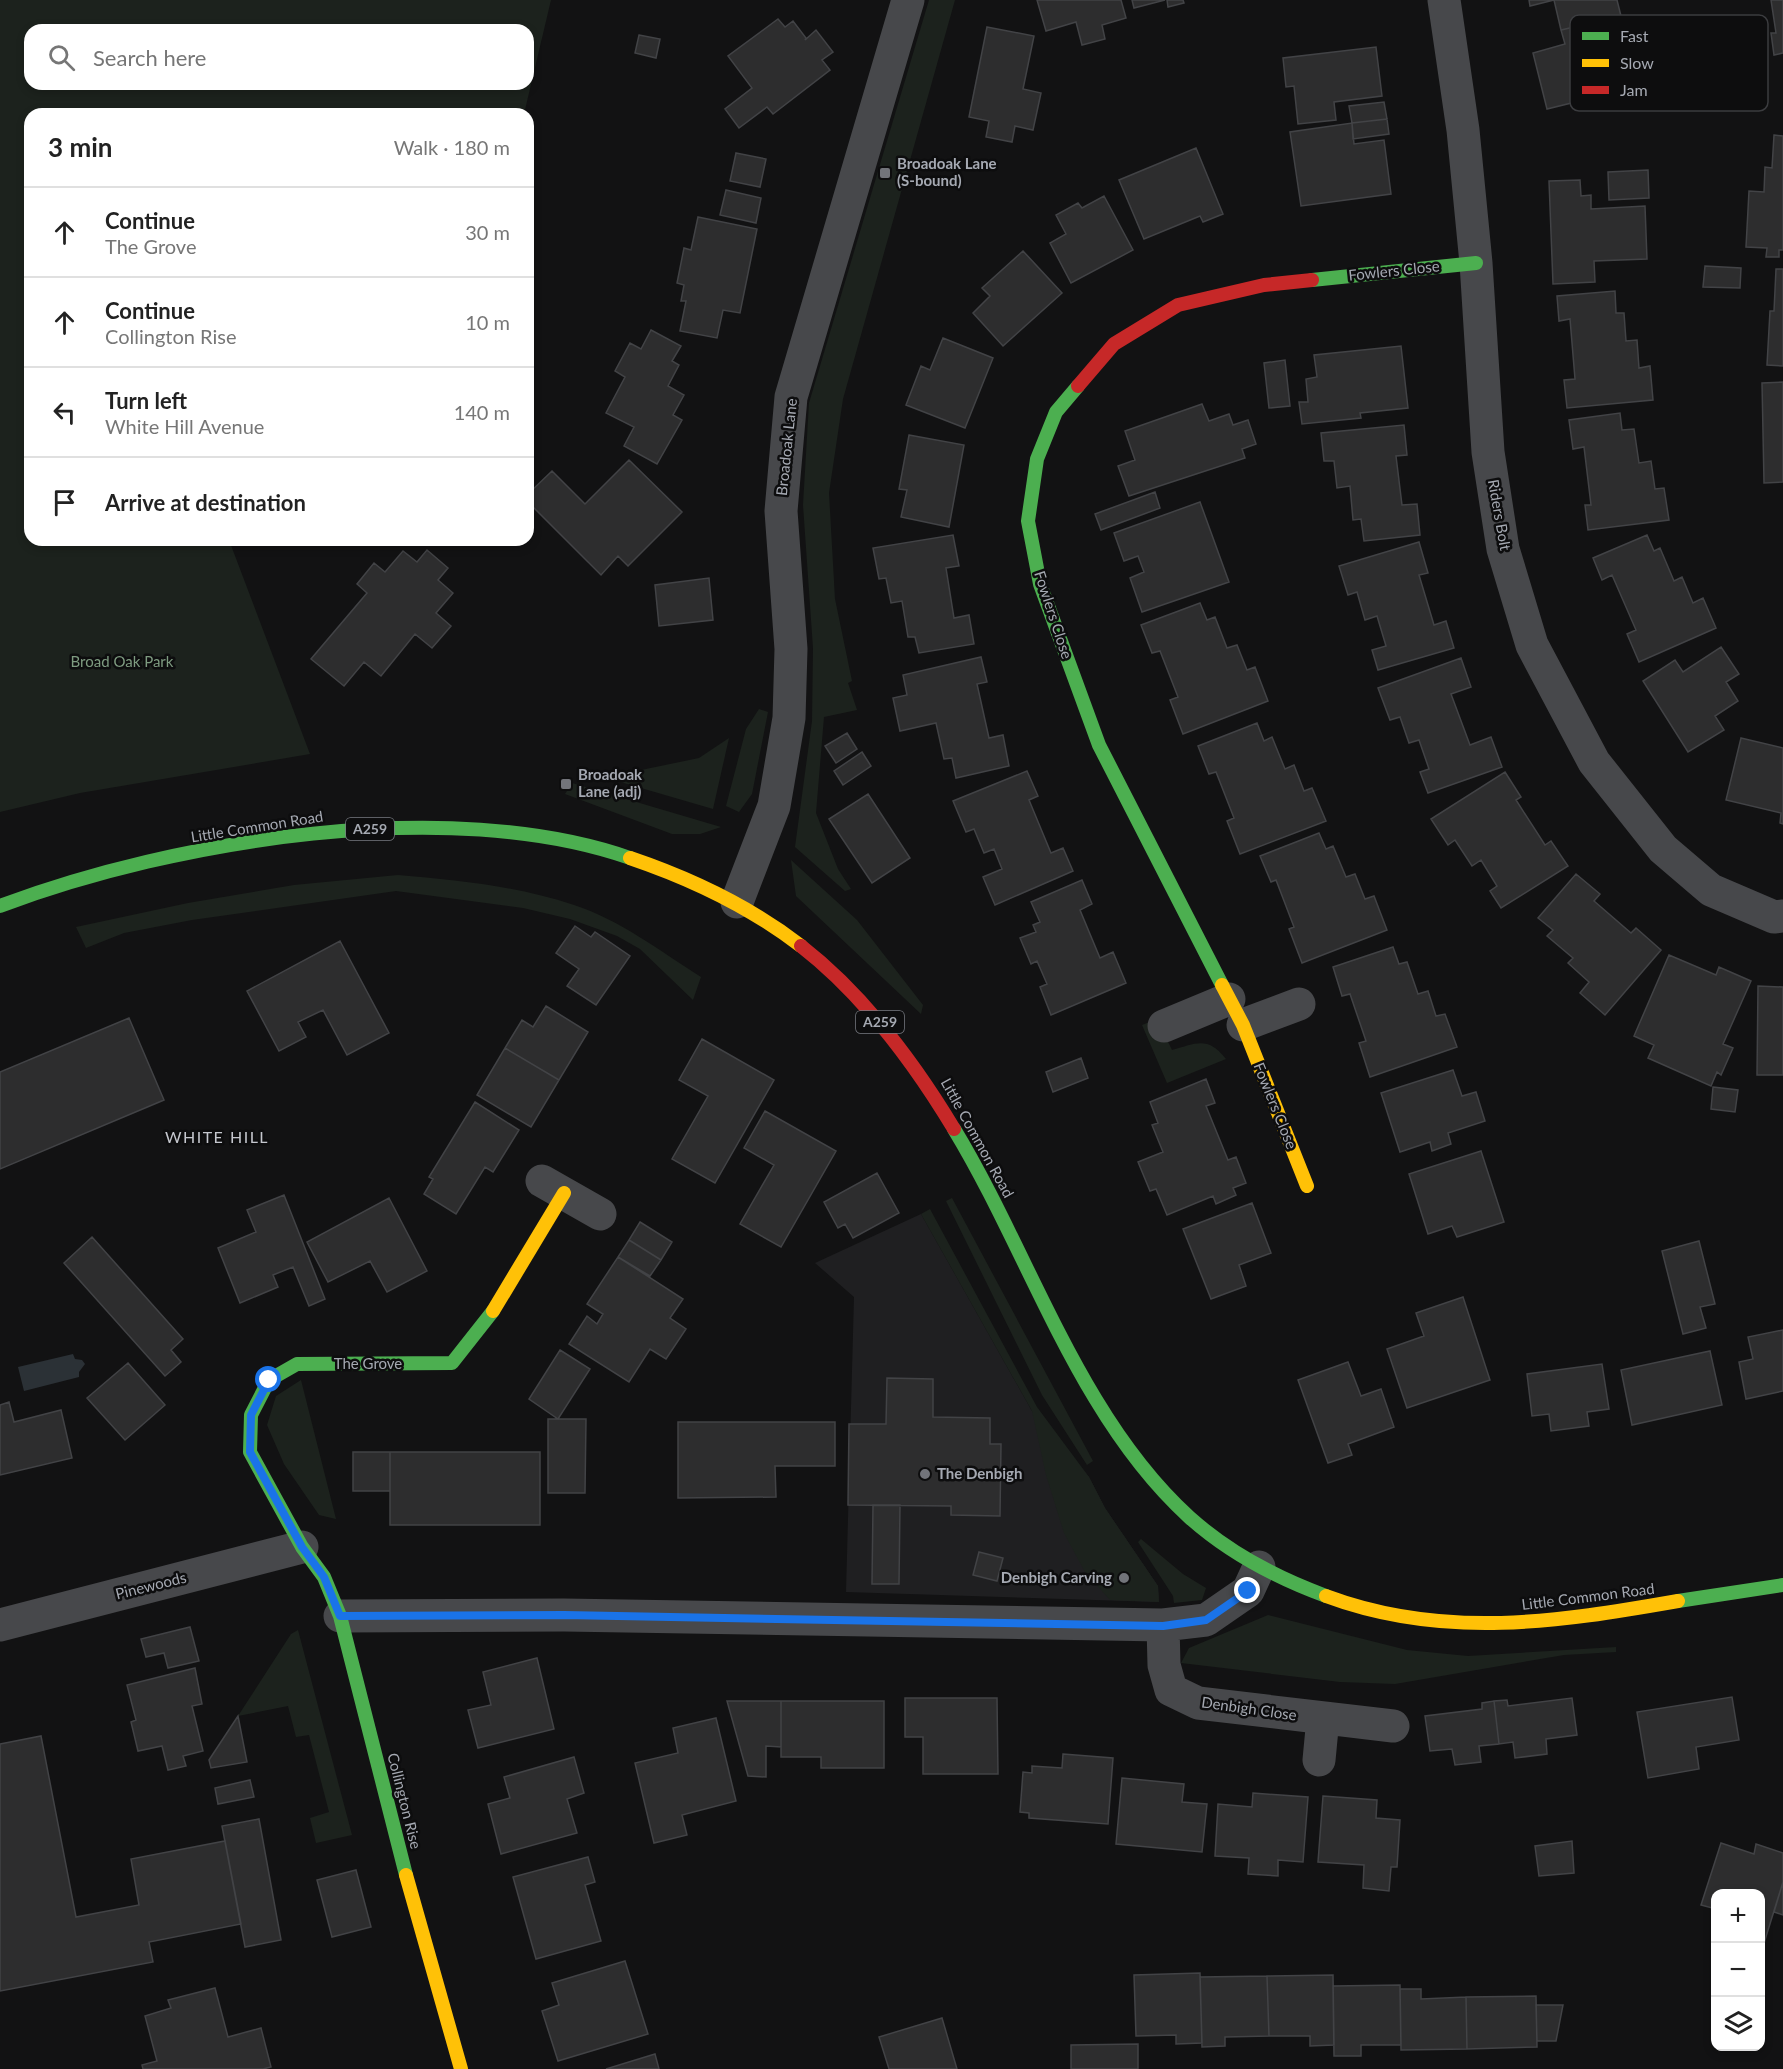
<!DOCTYPE html>
<html lang="en">
<head>
<meta charset="utf-8">
<style>
  :root { --surface:#fff; --page:#f6f6f6; --text:#222; --muted:#767676; --line:#e0e0e0 }
  body { margin:0; font-family:Lato,sans-serif; background:var(--page); color:var(--text) }
  .controls { position:absolute; right:18px; bottom:18px; display:grid; overflow:hidden; border-radius:12px; box-shadow:0 3px 9px #0003 }
  .controls button { width:54px; height:54px; display:grid; place-items:center; padding:0; border:0; border-bottom:2px solid var(--line); background:var(--surface); color:var(--text); font:30px sans-serif }
  .stop { position:absolute; width:18px; height:18px; margin:-14px; border:4px solid #1a73e8; border-radius:50%; background:#fff }
  .stop.end { background:#1a73e8; border-color:#fff; box-shadow:0 2px 6px #0008 }
  .list { margin:0; padding:0; list-style:none }
  h2 { display:flex; justify-content:space-between; align-items:center; height:78px; margin:0; padding:0 24px; font-size:26px }
  h2 small { font-size:20px; font-weight:400; color:var(--muted) }
  .list li { display:grid; grid-template-columns:39px 1fr auto; gap:18px; align-items:center; box-sizing:border-box; height:90px; padding:0 24px; border-top:2px solid var(--line) }
  .list b { display:block; font-size:22px; white-space:nowrap }
  .list p { margin:0; font-size:20px; white-space:nowrap; color:var(--muted) }
  .list em { font-size:20px; font-style:normal; color:var(--muted) }
  .icon { flex:none; width:33px; height:33px; fill:none; stroke:currentColor; stroke-width:2; stroke-linecap:round; stroke-linejoin:round }
  .map { position:relative; flex:none; width:1783px; height:2069px; overflow:hidden }
  .search { position:absolute; background:var(--surface); box-shadow:0 3px 9px #0003; left:24px; top:24px; width:510px; height:66px; display:flex; align-items:center; gap:15px; box-sizing:border-box; padding:0 21px; border-radius:18px; color:var(--muted); font-size:22px }
  .panel { position:absolute; background:var(--surface); box-shadow:0 3px 9px #0003; left:24px; top:108px; width:510px; height:438px; border-radius:18px }
  .map>svg:first-child { display:block }
  .built { fill:#1f1f21 }
  .green { fill:#1c221d; fill-rule:evenodd }
  .water { fill:#2b3136 }
  .building { fill:#2d2d2e; stroke:#424346; stroke-width:1.5 }
  .lines { fill:none; stroke-linecap:round; stroke-linejoin:round }
  .street { stroke:#47484b; stroke-width:33 }
  .fast { stroke:#4caf50; stroke-width:14 }
  .slow { stroke:#ffc107; stroke-width:14 }
  .jam { stroke:#c62828; stroke-width:14 }
  .route { stroke:#1a73e8; stroke-width:8 }
  .poi-dot { fill:#72747a; stroke:#0d0d0e; stroke-width:2 }
  .labels { text-anchor:middle; stroke-width:5; stroke-linejoin:round; paint-order:stroke }
  .shield { fill:#0d0d0e; stroke:#777a81; stroke-width:1.5 }
  .shield-label { font-size:14px; font-weight:bold; fill:#a5a9b2 }
  .poi-label { font-size:15px; font-weight:bold; fill:#a5a9b2; stroke:#0d0d0e; text-anchor:start }
  .street-label { font-size:15px; fill:#a5a9b2; stroke:#0d0d0e }
  .park-label { font-size:15px; fill:#7e9b80; stroke:#0d0d0e }
  .neighbourhood-label { font-size:16px; letter-spacing:1.5px; fill:#c5c7ce; stroke:#0d0d0e }
  .key { fill:#0d0d0e; stroke:#3b3c3f; stroke-width:1.5 }
  .key-label { font-size:16px; fill:#a5a9b2 }
</style>
</head>
<body>
<div class="map">
<svg width="1783" height="2069" viewBox="0 0 1783 2069">
  <rect width="100%" height="100%" fill="#121213"/>
  <path class="built" d="M921,1214L1032,1411L1089,1477L1105,1508L1158,1586L1159,1602L846,1592L854,1297L815,1263Z"/>
  <path class="green" d="M0,0H551L524,114H30V540H229L310,754L80,793L0,812ZM30,30H528V84H30Z
    M929,0H955L843,399L829,493L835,599L852,681L848,683L857,710L824,717L816,813L838,869L851,889L845,891L795,847L812,721L813,648L803,505L809,403Z
    M759,709L768,712L752,794L739,812L726,806L746,729Z
    M729,738L713,809L617,781V775L699,758Z
    M572,783L721,827L700,834H672L565,794Z
    M791,860L857,920L923,1005L921,1014L796,896Z
    M398,875C458,880 516,886 574,905C620,920 660,951 701,977L693,1000L640,949L617,936L570,919L523,908L396,891L192,920L124,933L86,948L76,927L188,903L294,885Z
    M1157,1019L1172,1050C1197,1043 1208,1036 1226,1059L1167,1083L1142,1025Z
    M952,1198L1093,1461L1087,1465L1042,1395L946,1201Z
    M930,1209L1037,1407L1089,1477L1105,1508L1158,1586L1159,1602L1110,1600L1085,1572L1064,1533L1046,1475L1032,1411L921,1214Z
    M301,1380L336,1519L319,1515L284,1464L267,1425L276,1396Z
    M1141,1539L1183,1574L1206,1588L1202,1600L1174,1603L1173,1596L1138,1542Z
    M1268,1615L1407,1650L1468,1656L1616,1647V1652L1564,1655L1395,1684L1340,1682L1181,1663L1189,1648Z
    M298,1630L352,1835L316,1843L310,1818L329,1812L309,1735L296,1737L288,1706L238,1716L291,1634Z"/>
  <path class="water" d="M73,1354L75,1359L82,1360L85,1364L79,1372V1377L24,1391L18,1367Z"/>
  <path class="building" d="M1037,0H1121L1126,18L1102,25L1105,39L1082,45L1076,22L1046,31Z
    M1132,0H1165L1134,8Z
    M1167,0H1183L1184,3L1168,7Z
    M1529,0H1617L1621,16L1561,30L1554,0L1530,6Z
    M1771,0H1783V53L1774,55L1771,33H1776Z
    M778,19L785,27L793,21L806,38L805,40L816,30L833,52L822,60L830,70L773,114L767,107L739,128L725,109L752,88L728,56Z
    M1597,22L1604,52L1628,46L1637,86L1626,89L1629,101L1608,106L1604,95L1547,109L1533,53L1565,44L1561,30Z
    M987,27L1034,36L1023,89L1041,93L1033,130L1015,126L1012,142L986,137L989,121L969,117Z
    M639,35L660,39L656,58L635,53Z
    M1376,47L1382,96L1334,102L1336,120L1298,124L1294,86L1286,87L1283,58Z
    M1384,102L1387,119L1352,123L1349,106Z
    M1387,119L1389,134L1353,139L1352,123Z
    M1352,123L1354,144L1384,140L1391,194L1301,206L1290,132Z
    M1774,135L1783,136V250H1779V257H1766L1767,248L1746,247L1749,191L1764,192L1765,167L1772,168Z
    M1196,148L1223,214L1203,222L1200,216L1144,239L1119,180Z
    M736,153L766,159L760,187L730,181Z
    M1648,170L1649,198L1609,200L1608,172Z
    M1580,180L1581,196L1591,195V209L1645,206L1647,259L1594,261L1595,282L1553,284L1549,181Z
    M726,190L761,198L756,223L720,215Z
    M1104,196L1133,250L1071,283L1050,243L1066,234L1056,215L1078,203L1082,208Z
    M698,217L757,229L740,313L723,310L717,338L680,331L686,301H681L684,285L677,283L684,248L691,250Z
    M1023,251L1062,293L1003,346L973,313L990,296L982,288Z
    M1705,266L1741,268L1740,288L1703,287Z
    M1776,269H1783V366L1767,365L1770,311H1774Z
    M1615,291L1616,313H1624L1626,341L1637,340L1639,368L1650,366L1653,400L1567,408L1564,380L1575,379L1570,319L1559,321L1557,296Z
    M651,330L681,346L672,361L679,365L668,386L684,395L673,415L682,420L657,464L624,446L634,427L606,413L625,377L615,371L630,343L641,349Z
    M943,338L993,358L965,428L906,405L921,366L930,370Z
    M1401,346L1408,408L1360,413L1361,418L1302,424L1299,402H1308L1306,379L1317,377L1314,355Z
    M1285,360L1290,406L1269,408L1264,363Z
    M1783,382V482L1764,483L1762,383Z
    M1202,404L1209,421L1229,414L1233,425L1248,420L1256,444L1242,449L1245,458L1129,496L1118,466L1135,460L1125,431Z
    M1620,413L1622,430L1634,429L1639,463L1651,461L1655,489L1664,488L1669,520L1588,530L1585,505H1591L1584,447L1573,449L1569,420Z
    M1404,425L1407,455L1396,456L1402,505L1417,504L1420,535L1364,541L1361,519L1353,520L1350,486L1337,488L1334,461H1324L1321,433Z
    M909,435L964,445L949,527L901,517L907,490L899,489Z
    M629,460L682,512L628,566L618,556L601,575L528,502V494L552,471L585,504Z
    M1155,492L1160,508L1101,530L1095,514Z
    M1200,502L1229,582L1142,612L1130,578L1144,572L1138,556L1124,561L1114,533Z
    M953,535L959,566L946,568L954,618L969,615L974,644L919,653L915,637H908L902,601L891,603L886,578L879,579L873,548Z
    M1647,535L1654,551L1660,548L1674,581L1682,577L1693,603L1703,598L1716,628L1639,662L1627,634L1636,630L1612,575L1602,580L1593,558Z
    M1419,542L1428,573L1419,575L1434,625L1446,621L1454,648L1378,670L1372,650L1386,646L1377,616L1365,620L1357,592L1348,595L1339,566Z
    M427,550L448,568L438,580L453,593L436,613L451,626L432,648L415,634L381,676L364,662L344,686L311,659L367,593L357,584L374,563L385,572L403,551L417,562Z
    M709,578L713,620L659,626L655,585Z
    M1200,603L1207,620L1215,617L1227,648L1237,645L1247,670L1255,667L1268,701L1183,734L1170,700L1178,697L1160,651L1152,653L1141,625Z
    M1721,647L1739,674L1726,682L1738,701L1715,716L1724,730L1688,752L1643,681L1675,660L1683,672Z
    M981,657L987,682L977,684L989,738L1003,735L1009,766L956,778L952,758L944,759L936,723L900,731L893,698L907,695L903,675Z
    M1461,658L1471,687L1451,694L1470,745L1491,737L1502,767L1428,793L1420,772L1429,769L1419,740L1409,743L1400,717L1390,720L1378,688Z
    M1257,723L1264,741L1272,737L1285,769L1294,765L1304,791L1312,788L1326,821L1240,854L1227,821L1234,818L1216,772L1209,774L1198,746Z
    M847,733L857,749L836,763L825,746Z
    M1741,738L1783,748V824L1780,823L1781,813L1726,800Z
    M862,752L871,766L843,785L834,771Z
    M1027,771L1038,796L1029,800L1051,853L1063,848L1073,871L995,905L983,877L1002,869L994,849L984,853L974,829L966,832L953,801Z
    M1505,772L1521,797L1516,800L1545,845L1551,841L1568,866L1501,908L1490,891L1497,886L1481,860L1472,866L1455,840L1448,845L1431,819Z
    M868,794L910,858L872,883L829,819Z
    M1319,833L1326,849L1333,846L1346,877L1355,874L1365,899L1374,896L1387,930L1302,963L1289,929L1294,927L1276,880L1271,882L1260,856Z
    M1576,874L1600,894L1594,901L1631,933L1636,928L1661,950L1605,1015L1580,993L1589,982L1568,963L1573,958L1547,936L1553,930L1538,918Z
    M1082,880L1092,904L1080,910L1100,958L1113,952L1126,983L1051,1015L1040,987L1047,984L1037,961L1031,964L1020,938L1036,932L1033,925L1040,922L1031,902Z
    M575,926L591,937L595,932L630,956L596,1005L567,986L579,969L556,953Z
    M340,941L389,1033L347,1055L323,1010L298,1022L306,1037L279,1051L247,991Z
    M1393,947L1399,964L1407,962L1418,994L1428,991L1436,1016L1445,1014L1457,1047L1370,1077L1359,1043L1366,1041L1350,994L1342,996L1333,967Z
    M1669,955L1716,975L1719,967L1751,981L1723,1044L1733,1048L1721,1075L1717,1072L1711,1086L1648,1058L1654,1045L1634,1036Z
    M1758,986L1783,987V1075H1757Z
    M546,1006L588,1032L559,1080L505,1048L522,1020L533,1027Z
    M129,1018L164,1100L0,1169V1072Z
    M702,1039L774,1080L715,1183L672,1159L708,1096L679,1080Z
    M505,1048L559,1080L531,1127L477,1095Z
    M1081,1058L1088,1078L1053,1092L1046,1072Z
    M1453,1070L1462,1096L1476,1092L1485,1121L1448,1133L1451,1144L1432,1151L1430,1142L1400,1152L1381,1093Z
    M1206,1079L1215,1103L1206,1106L1228,1160L1236,1157L1246,1183L1233,1188L1236,1195L1216,1204L1213,1196L1167,1215L1156,1189L1150,1191L1138,1162L1163,1152L1152,1125L1158,1123L1150,1102Z
    M1713,1087L1738,1090L1735,1112L1711,1109Z
    M475,1102L519,1130L493,1172L485,1167L456,1214L424,1194L433,1179L429,1177Z
    M765,1111L836,1151L781,1247L740,1224L774,1165L744,1148Z
    M1481,1151L1504,1222L1457,1237L1452,1226L1428,1234L1409,1174Z
    M877,1173L899,1213L853,1238L845,1224L838,1228L824,1202Z
    M284,1195L325,1299L309,1306L293,1267L273,1275L278,1287L240,1303L218,1248L256,1232L247,1210Z
    M389,1198L427,1271L387,1292L370,1261L328,1282L307,1242Z
    M1252,1203L1271,1253L1239,1265L1246,1286L1211,1299L1183,1229Z
    M640,1222L672,1242L661,1260L629,1240Z
    M92,1237L183,1339L171,1350L181,1362L165,1376L64,1263Z
    M629,1240L661,1260L650,1276L618,1257Z
    M1699,1241L1715,1304L1700,1307L1706,1328L1683,1334L1662,1251Z
    M618,1257L683,1299L670,1318L686,1329L666,1359L650,1349L629,1382L569,1344L587,1316L597,1324L603,1314L587,1304Z
    M1463,1297L1490,1380L1407,1408L1387,1349L1424,1336L1416,1313Z
    M1783,1330V1391L1746,1399L1739,1362L1753,1359L1748,1337Z
    M560,1350L590,1369L558,1419L529,1399Z
    M1710,1351L1722,1405L1632,1425L1621,1370Z
    M1348,1362L1361,1396L1381,1389L1394,1427L1348,1444L1352,1455L1328,1463L1298,1380Z
    M128,1363L165,1405L125,1440L87,1398Z
    M1602,1364L1609,1409L1587,1412L1589,1426L1551,1431L1549,1414L1532,1416L1527,1374Z
    M887,1378L933,1379V1417L990,1418V1444H1001L1000,1516L951,1515V1506L848,1505L849,1424H886Z
    M9,1402L14,1422L61,1410L72,1458L0,1475V1405Z
    M548,1419H586L585,1493H548Z
    M678,1422H835V1466H775L776,1497L678,1498Z
    M353,1452H390V1491H353Z
    M390,1452H540V1525H390Z
    M873,1505H900L899,1584H872Z
    M979,1552L1003,1558L997,1581L973,1575Z
    M190,1627L199,1661L168,1668L164,1653L146,1657L141,1639Z
    M537,1658L554,1729L478,1748L468,1710L491,1705L483,1672Z
    M195,1668L202,1704L192,1706L203,1751L183,1756L186,1766L168,1770L162,1746L138,1751L131,1722L136,1720L127,1685Z
    M1732,1697L1739,1740L1696,1747L1699,1769L1648,1778L1637,1712Z
    M905,1698H997L998,1774H923V1737H905Z
    M1572,1698L1577,1735L1546,1739L1547,1754L1515,1758L1513,1742L1499,1744L1494,1701L1507,1700L1508,1706Z
    M727,1701H781V1747L766,1746V1777L748,1776Z
    M781,1701H884V1768H821V1757H781Z
    M1494,1701L1499,1744L1479,1746L1481,1762L1455,1765L1452,1749L1430,1751L1425,1716L1482,1709V1703Z
    M238,1716L247,1762L211,1768L209,1760Z
    M716,1718L736,1801L682,1815L687,1835L654,1843L635,1763L678,1753L673,1728Z
    M41,1736L76,1917L139,1905L131,1859L225,1841L241,1924L149,1942L153,1962L0,1991V1744Z
    M1063,1754L1113,1758L1108,1824L1029,1818V1813L1020,1812L1023,1772L1032,1773V1766L1062,1768Z
    M574,1757L584,1793L567,1799L577,1833L501,1854L488,1804L510,1798L504,1777Z
    M1122,1778L1184,1784L1182,1802L1207,1804L1202,1852L1116,1844Z
    M250,1780L254,1797L218,1804L215,1788Z
    M1253,1793L1308,1797L1303,1862L1278,1860V1876L1248,1874L1249,1858L1215,1856L1218,1804L1252,1807Z
    M1323,1796L1377,1800L1376,1818L1400,1820L1397,1867H1391L1389,1891L1363,1888L1364,1865L1318,1862Z
    M259,1819L281,1940L245,1947L222,1826Z
    M1572,1841L1574,1873L1539,1876L1535,1846Z
    M1721,1843L1754,1854L1756,1844L1783,1853V1882L1764,1943L1760,1942V1894H1716V1909L1701,1905Z
    M588,1857L595,1882L585,1885L601,1941L536,1959L513,1877Z
    M356,1870L371,1927L332,1937L317,1880Z
    M1783,1882V1915L1774,1912Z
    M625,1961L648,2034L558,2061L542,2011L559,2005L552,1983Z
    M1200,1973L1202,2043L1176,2044V2035L1136,2036L1134,1975Z
    M1333,1975L1334,2045L1310,2046V2036H1269L1267,1976Z
    M1267,1976L1269,2036L1225,2037V2046L1202,2047L1200,1977Z
    M1400,1985L1401,2045H1361V2056H1334L1333,1986Z
    M215,1988L228,2037L261,2028L271,2067L263,2069H143L142,2065L157,2061L145,2016L171,2008L168,2000Z
    M1400,1989H1421V1999L1466,1997L1467,2049L1401,2050Z
    M1536,1996L1537,2047L1467,2049L1466,1997Z
    M1536,2005H1563L1556,2041H1537Z
    M942,2018L957,2069H889L879,2037Z
    M1138,2044V2069H1071V2045Z
    M655,2054L659,2069H606Z"/>
  <g class="lines">
    <path class="street" d="M1444,0L1463,130L1476,263L1488,452L1503,549L1532,645L1594,762L1663,849L1711,890L1774,917L1783,916
      M737,902L774,806L789,718L791,649L781,511L791,397L908,0
      M1243,1025L1299,1004
      M1164,1026L1229,999
      M542,1181L600,1214
      M340,1616L564,1615L1163,1625L1206,1620L1248,1591L1259,1567
      M0,1625L302,1547
      M1163,1625L1164,1665L1171,1690L1198,1703L1393,1726
      M1319,1760L1323,1718"/>
    <path class="fast" d="M1312,280L1476,263
      M1078,386L1056,412L1037,459L1028,521L1040,584L1099,745L1222,985
      M0,906C175,840 450,795 630,858
      M954,1129C1030,1254 1078,1416 1189,1517C1228,1552 1277,1578 1326,1596
      M1678,1601L1783,1585
      M406,1875L340,1616L324,1577L302,1547L250,1452L251,1415L269,1380L297,1364L452,1363L493,1311"/>
    <path class="slow" d="M630,858C692,879 749,906 801,946
      M1222,985L1243,1025L1307,1186
      M493,1311L564,1193
      M1326,1596C1444,1640 1558,1622 1678,1601
      M406,1875L461,2069"/>
    <path class="jam" d="M1078,386L1114,344L1178,305L1264,285L1312,280
      M801,946C864,995 913,1061 954,1129"/>
  </g>
  <g class="lines">
    <path class="route" d="M269,1380L251,1415L250,1452L302,1547L324,1577L340,1616L564,1615L1163,1626L1206,1620L1248,1591"/>
  </g>
  <g class="poi-dot">
    <rect x="879" y="167" width="12" height="12" rx="3"/>
    <rect x="560" y="778" width="12" height="12" rx="3"/>
    <circle cx="925" cy="1474" r="6"/>
    <circle cx="1124" cy="1578" r="6"/>
  </g>
  <g class="labels">
    <g class="shield">
      <rect x="346" y="818" width="48" height="22" rx="4.5"/>
      <rect x="856" y="1011" width="48" height="22" rx="4.5"/>
    </g>
    <g class="shield-label">
      <text x="370" y="834">A259</text>
      <text x="880" y="1027">A259</text>
    </g>
    <g class="poi-label">
      <text x="897" y="169">Broadoak Lane<tspan x="897" dy="17">(S-bound)</tspan></text>
      <text x="578" y="780">Broadoak<tspan x="578" dy="17">Lane (adj)</tspan></text>
      <text x="937" y="1479">The Denbigh</text>
      <text x="1112" y="1583" text-anchor="end">Denbigh Carving</text>
    </g>
    <g class="street-label">
      <text transform="translate(1394 271) rotate(-6)" y="5">Fowlers Close</text>
      <text transform="translate(787 447) rotate(-84)" y="5">Broadoak Lane</text>
      <text transform="translate(1499 515) rotate(80)" y="5">Riders Bolt</text>
      <text transform="translate(1053 615) rotate(72)" y="5">Fowlers Close</text>
      <text transform="translate(257 827) rotate(-9)" y="5">Little Common Road</text>
      <text transform="translate(1275 1106) rotate(68)" y="5">Fowlers Close</text>
      <text transform="translate(977 1138) rotate(61)" y="5">Little Common Road</text>
      <text x="368" y="1369">The Grove</text>
      <text transform="translate(151 1586) rotate(-14)" y="5">Pinewoods</text>
      <text transform="translate(1588 1597) rotate(-7)" y="5">Little Common Road</text>
      <text transform="translate(1249 1709) rotate(8)" y="5">Denbigh Close</text>
      <text transform="translate(404 1801) rotate(76)" y="5">Collington Rise</text>
    </g>
    <g class="park-label">
      <text x="122" y="667">Broad Oak Park</text>
    </g>
    <g class="neighbourhood-label">
      <text x="217" y="1143">WHITE HILL</text>
    </g>
  </g>
  <rect x="1570" y="15" width="198" height="96" rx="9" class="key"/>
  <rect x="1582" y="32" width="27" height="8" fill="#4caf50"/>
  <rect x="1582" y="59" width="27" height="8" fill="#ffc107"/>
  <rect x="1582" y="86" width="27" height="8" fill="#c62828"/>
  <g class="key-label">
    <text x="1620" y="42">Fast</text>
    <text x="1620" y="69">Slow</text>
    <text x="1620" y="96">Jam</text>
  </g>
</svg>
<div class="controls">
<button>+</button>
<button>−</button>
<button><svg class="icon" aria-label="layers" viewBox="0 0 24 24"><path d="M12 4l9 5-9 5-9-5zM3 14l9 5 9-5"/></svg></button>
</div>
<div class="stop" style="left:269px;top:1380px"></div>
<div class="stop end" style="left:1248px;top:1591px"></div>
<div class="search"><svg class="icon" aria-label="search" viewBox="0 0 24 24"><circle cx="10" cy="10" r="6"/><path d="M15 15l6 6"/></svg>Search here</div>
<section class="panel">
<h2>3 min<small>Walk · 180 m</small></h2>
<ul class="list">
<li><svg class="icon" aria-label="ahead" viewBox="0 0 24 24"><path d="M12 20V5M6 11l6-6 6 6"/></svg><div><b>Continue</b><p>The Grove</p></div><em>30 m</em></li>
<li><svg class="icon" aria-label="ahead" viewBox="0 0 24 24"><path d="M12 20V5M6 11l6-6 6 6"/></svg><div><b>Continue</b><p>Collington Rise</p></div><em>10 m</em></li>
<li><svg class="icon" aria-label="left" viewBox="0 0 24 24"><path d="M17 20v-9H6M10 6l-5 5 5 5"/></svg><div><b>Turn left</b><p>White Hill Avenue</p></div><em>140 m</em></li>
<li><svg class="icon" aria-label="arrive" viewBox="0 0 24 24"><path d="M6 21V4h12l-3 4 3 4H6"/></svg><div><b>Arrive at destination</b></div></li>
</ul>
</section>
</div>
</body>
</html>
